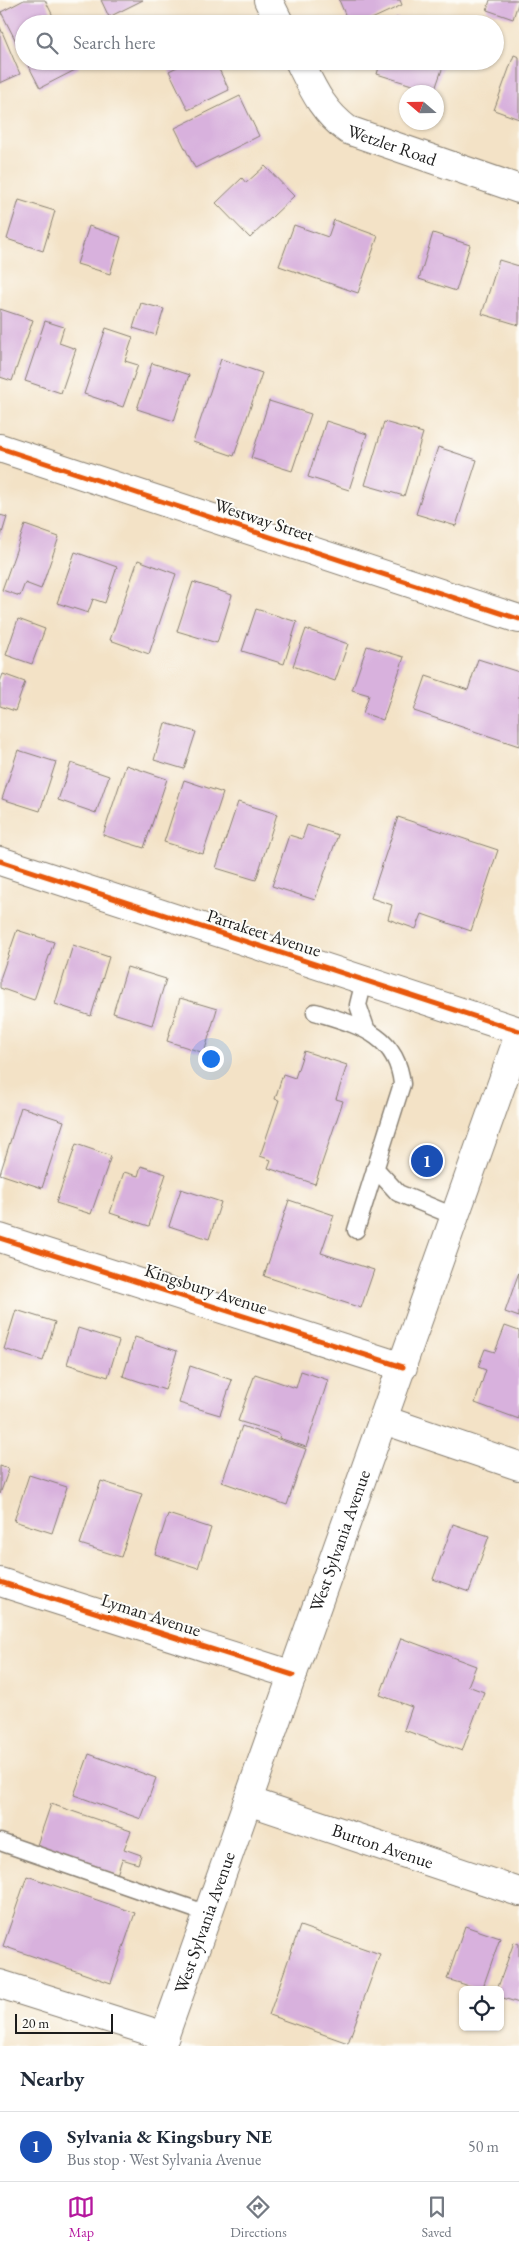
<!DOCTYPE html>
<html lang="en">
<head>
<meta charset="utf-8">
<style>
  :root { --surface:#fff; --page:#f2f2f3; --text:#1f2937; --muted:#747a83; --line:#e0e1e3; --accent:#b5179e }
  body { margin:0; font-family:"EB Garamond",serif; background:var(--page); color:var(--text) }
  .controls { position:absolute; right:15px; bottom:15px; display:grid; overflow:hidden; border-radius:8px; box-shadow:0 1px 4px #0004 }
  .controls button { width:45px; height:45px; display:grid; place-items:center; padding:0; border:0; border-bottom:1px solid var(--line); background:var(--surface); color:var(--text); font:25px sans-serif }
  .compass { position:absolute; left:399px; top:85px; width:45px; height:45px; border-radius:50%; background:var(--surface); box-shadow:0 1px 4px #0004; rotate:290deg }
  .scale { position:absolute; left:15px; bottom:12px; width:98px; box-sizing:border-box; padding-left:5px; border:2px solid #1c1c1c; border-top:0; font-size:14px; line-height:18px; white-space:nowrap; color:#1c1c1c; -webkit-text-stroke:4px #fdfcf7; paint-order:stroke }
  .you { position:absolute; left:210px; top:1058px; width:18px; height:18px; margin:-12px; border:4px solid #fff; border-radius:50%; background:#1a73e8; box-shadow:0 0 0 8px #1a73e833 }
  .badge { display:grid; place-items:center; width:32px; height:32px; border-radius:50%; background:var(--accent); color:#fff; font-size:16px; font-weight:700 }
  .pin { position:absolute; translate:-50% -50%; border:2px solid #fff; box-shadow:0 1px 5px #0006 }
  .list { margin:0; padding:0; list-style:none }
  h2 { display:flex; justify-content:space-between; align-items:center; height:65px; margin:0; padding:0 20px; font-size:21px }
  h2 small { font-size:16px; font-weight:400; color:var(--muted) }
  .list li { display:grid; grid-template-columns:32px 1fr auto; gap:15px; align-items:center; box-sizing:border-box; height:70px; padding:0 20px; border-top:1px solid var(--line) }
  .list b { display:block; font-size:19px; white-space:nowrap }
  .list p { margin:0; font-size:16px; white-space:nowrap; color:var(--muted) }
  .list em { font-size:16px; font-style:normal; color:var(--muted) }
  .icon { flex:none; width:28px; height:28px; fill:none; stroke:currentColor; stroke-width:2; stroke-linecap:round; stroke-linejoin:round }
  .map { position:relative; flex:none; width:519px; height:2046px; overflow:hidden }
  .search { position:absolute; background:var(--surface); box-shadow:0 1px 4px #0004; left:15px; right:15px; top:15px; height:55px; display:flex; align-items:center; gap:12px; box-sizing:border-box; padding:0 18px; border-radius:28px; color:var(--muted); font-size:19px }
  .sheet { height:135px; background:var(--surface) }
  nav { display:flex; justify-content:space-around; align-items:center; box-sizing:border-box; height:70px; border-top:1px solid var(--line); background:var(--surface); font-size:14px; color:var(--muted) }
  nav a { display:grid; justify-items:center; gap:2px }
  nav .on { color:var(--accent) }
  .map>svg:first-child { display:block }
  .building { fill:#d8b1dd }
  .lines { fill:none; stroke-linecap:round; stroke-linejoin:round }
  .lane-casing { stroke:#887f71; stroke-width:19 }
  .street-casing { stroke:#887f71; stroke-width:30 }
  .secondary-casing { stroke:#887f71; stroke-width:30 }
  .lane { stroke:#fff; stroke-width:16 }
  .street { stroke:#fff; stroke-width:28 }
  .secondary { stroke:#fff; stroke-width:28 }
  .cycleway-casing { stroke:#fdfcf7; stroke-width:8 }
  .cycleway { stroke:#e8590c; stroke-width:5 }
  .labels { text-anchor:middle; stroke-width:4; stroke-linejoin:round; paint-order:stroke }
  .street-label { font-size:18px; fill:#1c1c1c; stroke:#fdfcf7 }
</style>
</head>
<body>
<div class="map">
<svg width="519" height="2046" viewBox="0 0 519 2046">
  <rect width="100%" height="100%" fill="#fdfcf7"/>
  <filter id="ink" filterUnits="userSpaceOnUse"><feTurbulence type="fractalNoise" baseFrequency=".02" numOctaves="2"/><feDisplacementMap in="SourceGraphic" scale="10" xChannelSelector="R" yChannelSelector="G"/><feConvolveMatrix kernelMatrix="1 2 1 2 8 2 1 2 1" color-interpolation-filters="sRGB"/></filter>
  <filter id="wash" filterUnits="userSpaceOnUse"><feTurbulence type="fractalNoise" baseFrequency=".0096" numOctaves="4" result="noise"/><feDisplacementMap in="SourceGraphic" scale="20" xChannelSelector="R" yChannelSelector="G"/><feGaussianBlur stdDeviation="1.12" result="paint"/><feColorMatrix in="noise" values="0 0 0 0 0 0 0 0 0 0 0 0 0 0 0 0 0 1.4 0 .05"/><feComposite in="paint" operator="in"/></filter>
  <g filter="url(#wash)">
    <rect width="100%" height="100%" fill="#f3e2c6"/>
    <g id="blocks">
      <path class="building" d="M24,0H45L57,24H24V57L1,12Z
        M101,0H143L109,17Z
        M339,0H400L402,5L361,24H349Z
        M490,0H519L513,19L487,10Z
        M396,18L413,23V24H393Z
        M0,27L20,74L0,83Z
        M514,55L519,57V119L494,110Z
        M26,61H76L79,68L40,88Z
        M189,61H215L229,90L188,110L169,71Z
        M381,61H445L434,92L377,74Z
        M240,96L259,136L195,168L175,128Z
        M265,166L294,196L250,238L216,203L242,178L246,183Z
        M19,200L55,211L43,251L7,239Z
        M334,220L378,236L358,293L279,266L294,225L328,237Z
        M89,226L121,237L110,274L77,264Z
        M433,233L470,245L456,291L419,279Z
        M499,260L519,266V325L482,314Z
        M141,303L164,309L156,335L133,328Z
        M0,309L33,320L12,381L0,377Z
        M45,321L64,327L59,343L76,349L61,393L25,381Z
        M106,328L133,337L125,361L138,365L123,407L84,394Z
        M221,359L262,373L234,456L193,442Z
        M152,363L189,375L174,421L137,409Z
        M269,401L311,414L292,471L251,458Z
        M326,421L367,434L349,490L308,477Z
        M384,422L423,433L404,496L365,485Z
        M438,447L477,460L456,526L416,514Z
        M0,515L7,517L0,540Z
        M25,525L59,537L41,589L25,583L20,596L2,590Z
        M75,552L117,567L105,603L93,599L88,613L57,603Z
        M138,560L176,574L149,654L110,640Z
        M193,582L232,595L217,643L177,631Z
        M256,609L297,622L284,664L242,651Z
        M18,619L45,629L32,664L6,655Z
        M306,629L348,644L335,681L293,666Z
        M367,646L404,657L383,720L363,713L369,695L352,690Z
        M478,659L519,672V746L414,711L426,676L468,690Z
        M3,674L25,682L15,711L0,706V682Z
        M165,723L196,732L184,769L154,760Z
        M18,750L56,762L40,811L2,799Z
        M71,763L109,776L96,813L58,800Z
        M126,765L167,779L144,848L103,835Z
        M184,780L223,793L203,854L164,842Z
        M238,802L277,814L256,880L216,868Z
        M398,817L498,850L471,931L422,914L416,929L388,919L392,905L371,898Z
        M307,825L338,835L315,900L272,886L289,835L302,839Z
        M17,930L54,942L34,1000L0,988V979Z
        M73,945L109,957L91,1016L55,1004Z
        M127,967L166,979L152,1025L113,1013Z
        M180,998L217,1009L204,1053L167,1041Z
        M304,1051L347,1065L336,1099L343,1101L315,1184L268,1168L271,1160L260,1156L279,1100L275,1099L283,1074L295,1078Z
        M21,1107L64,1121L42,1188L0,1174Z
        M76,1144L111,1156L91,1214L56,1203Z
        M141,1166L166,1174L149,1226L110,1213L124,1172L138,1176Z
        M181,1189L221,1202L209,1239L169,1226Z
        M289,1200L334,1215L321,1253L374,1270L361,1308L264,1276Z
        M519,1272V1317L505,1312Z
        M16,1310L55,1322L43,1361L4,1349Z
        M505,1326L519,1331V1419L475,1403L486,1370L478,1367L485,1349L495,1352Z
        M78,1328L119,1341L108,1377L67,1364Z
        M135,1337L177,1351L165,1390L123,1376Z
        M190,1366L232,1380L220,1415L179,1403Z
        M301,1371L328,1380L306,1447L279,1438L280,1434L238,1421L255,1374L296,1388Z
        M242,1426L306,1449L287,1505L222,1482Z
        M0,1466L9,1469L0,1494Z
        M29,1475L67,1487L52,1533L14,1521Z
        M101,1481L142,1494L121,1557L80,1544Z
        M168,1514L211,1528L198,1568L155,1554Z
        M453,1524L489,1536L469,1592L433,1579Z
        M401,1638L476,1666L468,1686L484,1692L462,1751L404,1730L412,1707L380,1695Z
        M89,1754L156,1778L141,1819L74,1795Z
        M51,1804L131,1831L124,1849L141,1855L138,1864L122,1859L117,1875L36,1848Z
        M27,1876L135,1913L111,1983L3,1946Z
        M300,1926L380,1954L348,2043L269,2015Z
        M465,1926L500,1938L482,1990L447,1979Z
        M514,1942L519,1944V2003L500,1997V1990H497Z"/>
    </g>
  </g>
  <g filter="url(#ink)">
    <use href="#blocks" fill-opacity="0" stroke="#887f71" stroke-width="1"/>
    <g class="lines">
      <defs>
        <path id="lane" d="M364,981L358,1005L366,1028
          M315,1012C356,1025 397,1033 402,1084L356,1230
          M375,1168L398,1193L456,1217
          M0,1842L208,1914"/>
        <g id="street">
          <path d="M268,0L280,24"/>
          <path id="s1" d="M299,61C313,89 322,111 348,130L519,189"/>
          <path d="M0,448L519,619"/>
          <path d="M0,861L519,1031"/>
          <path d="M0,1238L403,1367"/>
          <path d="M384,1420L519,1466"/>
          <path d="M0,1582L293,1675"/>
          <path id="s2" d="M248,1801L519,1892"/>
          <path d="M0,1984L165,2036"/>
        </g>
        <g id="secondary">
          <path id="s3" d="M161,2046L519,1035"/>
        </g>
      </defs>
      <use href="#lane" class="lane-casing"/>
      <use href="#street" class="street-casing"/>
      <use href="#secondary" class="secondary-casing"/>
      <use href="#lane" class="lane"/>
      <use href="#street" class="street"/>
      <use href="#secondary" class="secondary"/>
      <defs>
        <path id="cycleway" d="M0,448L519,619
          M0,861L519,1031
          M0,1238L403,1367
          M0,1582L293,1675"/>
      </defs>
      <use href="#cycleway" class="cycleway-casing"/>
      <use href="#cycleway" class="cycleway"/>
    </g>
  </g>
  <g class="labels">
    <g class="street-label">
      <text dy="6" stroke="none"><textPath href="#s1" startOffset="132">Wetzler Road</textPath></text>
      <text transform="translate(264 520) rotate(18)" y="6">Westway Street</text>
      <text transform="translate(264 933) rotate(18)" y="6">Parrakeet Avenue</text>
      <text transform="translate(206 1289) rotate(18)" y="6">Kingsbury Avenue</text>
      <text dy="6" stroke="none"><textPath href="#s3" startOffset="536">West Sylvania Avenue</textPath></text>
      <text transform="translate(151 1615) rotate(18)" y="6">Lyman Avenue</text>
      <text dy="6" stroke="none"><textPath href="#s2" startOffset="142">Burton Avenue</textPath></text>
      <text dy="6" stroke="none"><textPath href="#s3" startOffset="131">West Sylvania Avenue</textPath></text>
    </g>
  </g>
</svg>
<div class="controls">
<button><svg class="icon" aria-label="locate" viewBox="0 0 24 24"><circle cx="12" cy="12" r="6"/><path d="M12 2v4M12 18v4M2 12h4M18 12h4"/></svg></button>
</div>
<svg class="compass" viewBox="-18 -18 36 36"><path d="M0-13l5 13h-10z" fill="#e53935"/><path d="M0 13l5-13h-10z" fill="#747a83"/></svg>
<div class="scale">20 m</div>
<div class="you"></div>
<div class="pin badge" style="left:427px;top:1161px;background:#1a4fb4">1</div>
<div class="search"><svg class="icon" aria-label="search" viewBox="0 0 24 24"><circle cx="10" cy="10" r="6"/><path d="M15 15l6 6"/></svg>Search here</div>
</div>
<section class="sheet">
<h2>Nearby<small></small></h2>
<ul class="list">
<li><span class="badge" style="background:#1a4fb4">1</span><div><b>Sylvania &amp; Kingsbury NE</b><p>Bus stop · West Sylvania Avenue</p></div><em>50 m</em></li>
</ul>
</section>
<nav>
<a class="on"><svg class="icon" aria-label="map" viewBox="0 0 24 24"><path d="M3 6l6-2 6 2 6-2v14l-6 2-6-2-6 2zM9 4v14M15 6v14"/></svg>Map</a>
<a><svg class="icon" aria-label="directions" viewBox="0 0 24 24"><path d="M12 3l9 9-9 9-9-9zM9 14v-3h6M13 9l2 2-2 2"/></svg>Directions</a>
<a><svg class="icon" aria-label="saved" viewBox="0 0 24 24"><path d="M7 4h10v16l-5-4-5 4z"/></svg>Saved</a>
</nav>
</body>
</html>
